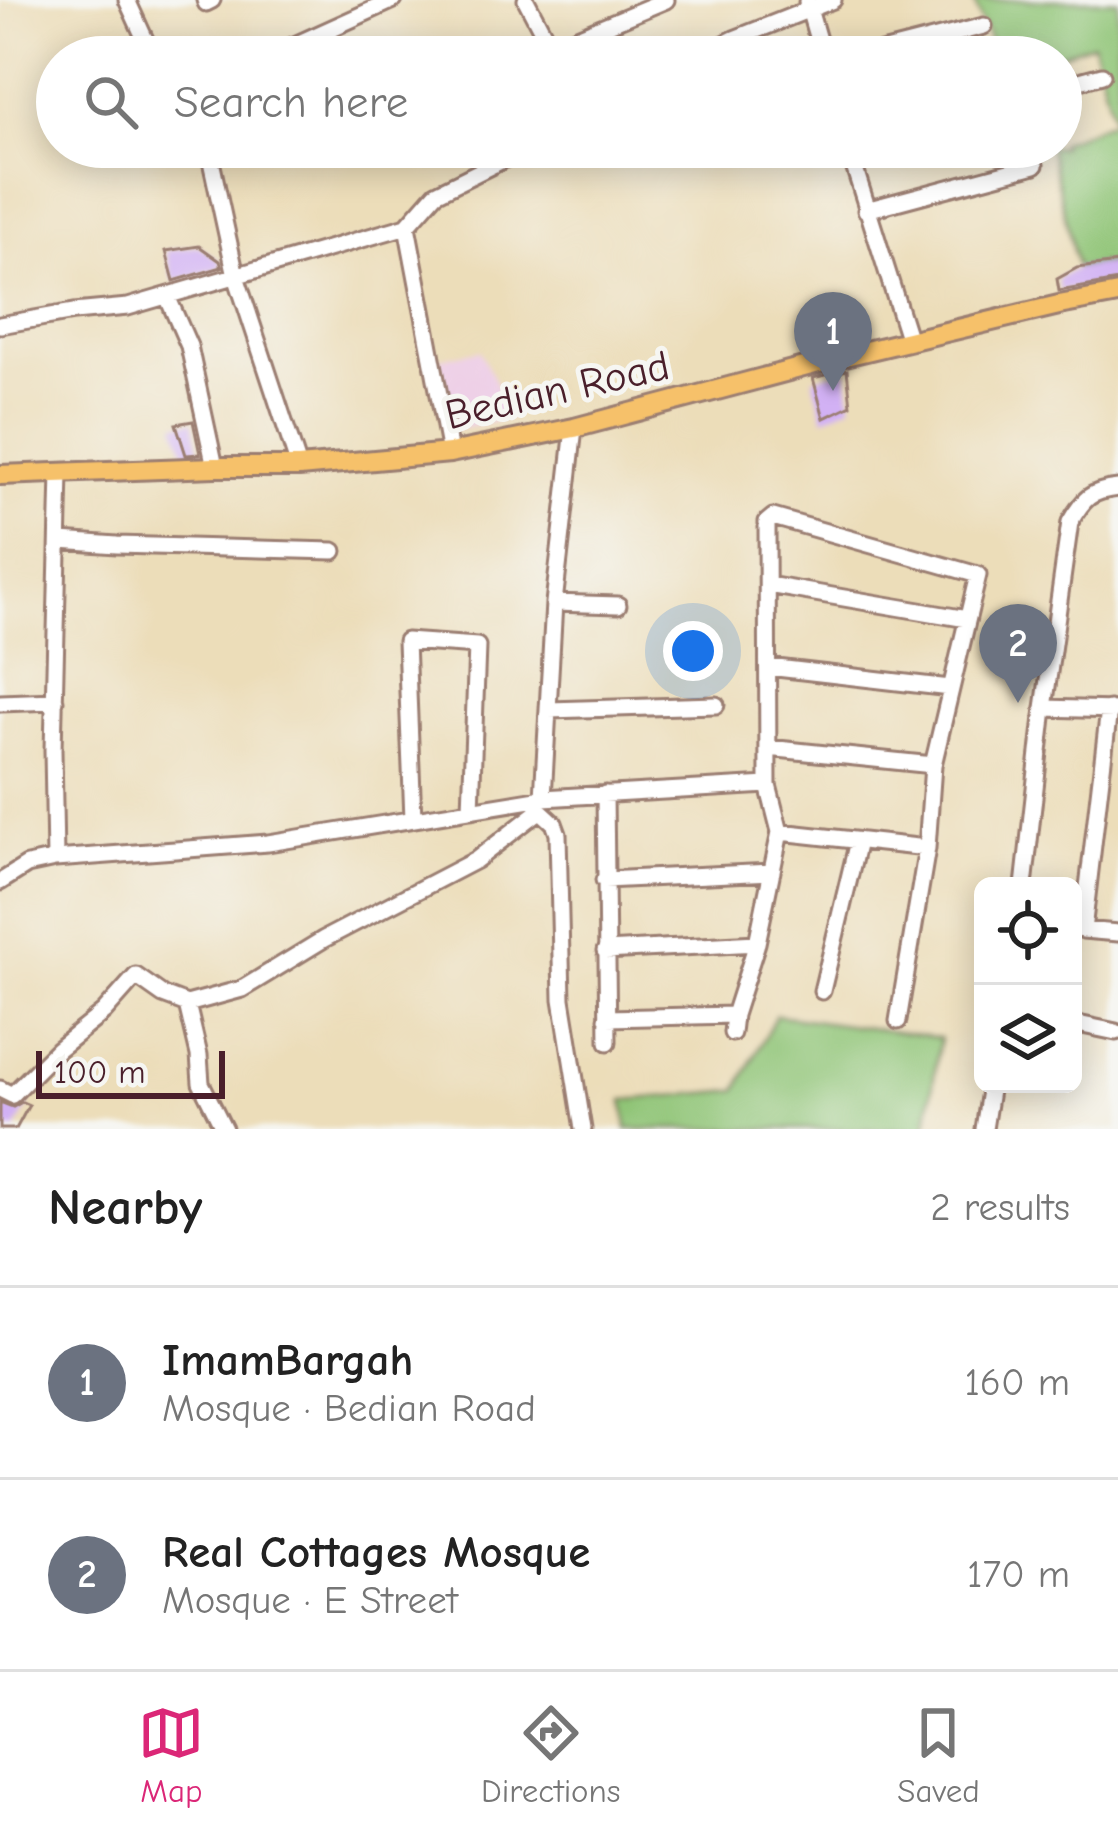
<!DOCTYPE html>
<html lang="en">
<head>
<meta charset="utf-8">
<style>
  :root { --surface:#fff; --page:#f2f2f2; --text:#222; --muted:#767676; --line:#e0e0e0; --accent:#db2777 }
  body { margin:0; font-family:"Comic Neue",sans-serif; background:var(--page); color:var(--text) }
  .controls { position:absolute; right:36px; bottom:36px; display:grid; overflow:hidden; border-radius:18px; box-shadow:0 6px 30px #0003 }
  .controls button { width:108px; height:108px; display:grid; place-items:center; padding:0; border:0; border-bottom:3px solid var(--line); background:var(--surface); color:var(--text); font:60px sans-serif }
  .scale { position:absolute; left:36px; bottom:30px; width:189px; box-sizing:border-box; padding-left:12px; border:6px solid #4a1f2b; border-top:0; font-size:33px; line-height:42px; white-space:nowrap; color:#4a1f2b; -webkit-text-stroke:9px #f6f6f2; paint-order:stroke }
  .you { position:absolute; left:693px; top:651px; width:42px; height:42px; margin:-30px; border:9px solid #fff; border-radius:50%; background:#1a73e8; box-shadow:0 0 0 18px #1a73e833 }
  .badge { display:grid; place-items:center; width:78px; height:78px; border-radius:50%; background:var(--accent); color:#fff; font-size:39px; font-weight:700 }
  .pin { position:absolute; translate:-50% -99px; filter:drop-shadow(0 3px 6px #0008) }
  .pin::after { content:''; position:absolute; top:63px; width:42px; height:36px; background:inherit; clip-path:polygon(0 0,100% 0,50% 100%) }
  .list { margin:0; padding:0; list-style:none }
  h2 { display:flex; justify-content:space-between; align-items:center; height:156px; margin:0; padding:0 48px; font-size:51px }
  h2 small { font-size:39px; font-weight:400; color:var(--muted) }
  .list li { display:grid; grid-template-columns:78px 1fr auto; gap:36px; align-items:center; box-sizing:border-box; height:192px; padding:0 48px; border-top:3px solid var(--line) }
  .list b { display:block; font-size:45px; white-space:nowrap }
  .list p { margin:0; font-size:39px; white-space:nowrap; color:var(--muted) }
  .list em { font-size:39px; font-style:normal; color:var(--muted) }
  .icon { flex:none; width:66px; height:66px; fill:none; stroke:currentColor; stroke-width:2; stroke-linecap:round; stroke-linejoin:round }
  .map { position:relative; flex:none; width:1118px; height:1129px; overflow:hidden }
  .search { position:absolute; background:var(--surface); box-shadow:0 6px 30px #0003; left:36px; right:36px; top:36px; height:132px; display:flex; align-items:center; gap:30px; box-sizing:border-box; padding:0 42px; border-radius:66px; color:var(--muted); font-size:45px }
  .sheet { height:540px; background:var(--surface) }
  nav { display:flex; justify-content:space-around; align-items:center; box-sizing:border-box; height:168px; border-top:3px solid var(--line); background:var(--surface); font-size:33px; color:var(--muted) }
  nav a { display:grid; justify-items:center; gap:6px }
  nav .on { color:var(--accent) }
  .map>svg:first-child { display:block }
  .built { fill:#eed0e7 }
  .green { fill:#8fc476; stroke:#6c7250; stroke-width:3 }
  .building { fill:#d2b1f4 }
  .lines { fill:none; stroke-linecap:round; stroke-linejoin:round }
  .minor-casing { stroke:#9b7e72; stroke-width:21 }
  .major-casing { stroke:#9b7e72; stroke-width:24 }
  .minor { stroke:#fff; stroke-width:15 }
  .major { stroke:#f6c16b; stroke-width:18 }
  .labels { text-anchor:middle; stroke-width:10; stroke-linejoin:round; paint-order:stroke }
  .street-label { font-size:42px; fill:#4a1f2b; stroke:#f6f6f2 }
</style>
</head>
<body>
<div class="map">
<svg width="1118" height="1129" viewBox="0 0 1118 1129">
  <rect width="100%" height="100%" fill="#f6f6f2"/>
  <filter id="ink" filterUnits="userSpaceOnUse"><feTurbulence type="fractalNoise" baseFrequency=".00833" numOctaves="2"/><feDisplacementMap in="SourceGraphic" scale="24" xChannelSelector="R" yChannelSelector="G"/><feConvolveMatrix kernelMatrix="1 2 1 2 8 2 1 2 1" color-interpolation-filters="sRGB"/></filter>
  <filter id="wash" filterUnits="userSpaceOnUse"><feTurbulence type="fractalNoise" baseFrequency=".004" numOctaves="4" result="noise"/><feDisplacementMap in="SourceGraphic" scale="48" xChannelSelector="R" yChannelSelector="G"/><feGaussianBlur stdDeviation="2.7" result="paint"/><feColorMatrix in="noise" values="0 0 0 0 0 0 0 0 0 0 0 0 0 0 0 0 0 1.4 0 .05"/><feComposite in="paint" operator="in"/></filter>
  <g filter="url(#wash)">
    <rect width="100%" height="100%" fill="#ecddb9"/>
    <path class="built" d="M480,350L512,418L451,431L438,358Z"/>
    <path class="green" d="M973,0H1118V263L1077,268L1049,147H1061V142L1113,120L1093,43L1052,57H997Z
      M776,1015L940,1038L926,1129H627L624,1100L737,1090Z"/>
    <g id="blocks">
      <path class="building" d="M199,246L220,261L222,267L174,281L166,251Z
        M1118,263V281L1059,291L1057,279L1077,268Z
        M847,370L851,405L824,418L813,378Z
        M193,421L200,454L186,455L176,424Z
        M0,1102L13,1107L22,1102L29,1105L16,1129H0Z"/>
    </g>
  </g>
  <g filter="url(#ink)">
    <use href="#blocks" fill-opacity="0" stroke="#9b7e72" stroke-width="3"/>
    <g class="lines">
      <defs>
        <path id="minor" d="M127,0L153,57
          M205,0L206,3L212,0
          M526,0L551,48
          M807,2L823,57
          M268,57L394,0
          M556,57L551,48L666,0
          M699,57L734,39L833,0
          M862,57L984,26
          M1061,86L1102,75
          M208,147L236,276L299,467
          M848,147L909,341
          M866,210L1035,165
          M407,226L436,193L529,147
          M167,296L189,346L215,467
          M0,325L74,312L128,307L407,226L450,453
          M60,541L117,545L334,551
          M768,585L967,619
          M554,603L618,605
          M768,667L950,688
          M0,703L55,701
          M1044,708L1115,710
          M1109,709L1083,930L1118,933
          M549,710L716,705
          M768,748L933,765
          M605,794L608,1042
          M543,798L554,603L574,428
          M413,819L406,641L477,646L471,810
          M780,832L927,848
          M55,859L53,750L60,473
          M604,880L772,872
          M0,882L27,865L55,859L268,843L543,798L768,785
          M1024,886L1044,708L1070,522C1084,498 1090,491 1118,488
          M605,951L757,943
          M822,991L858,841
          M187,1004L199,1055L201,1083L224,1129
          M607,1018L734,1015
          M1073,1023L1116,1032
          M732,1033L734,1015L757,943L780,832L768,785L767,522L773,517L978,575L933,765L927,848L898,1021
          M0,1089L12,1095L58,1049L104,1012L136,976L163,995L187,1004L242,989L324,939L476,860L538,812H542L554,823L558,834L562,999L583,1129
          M984,1129L991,1084"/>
        <path id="major" d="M0,475L215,467H299L450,453L574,428L845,356L1059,305L1118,294"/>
      </defs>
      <use href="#minor" class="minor-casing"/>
      <use href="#major" class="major-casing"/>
      <use href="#minor" class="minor"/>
      <use href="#major" class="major"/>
    </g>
  </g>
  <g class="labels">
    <g class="street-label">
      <text transform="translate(557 389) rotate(-13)" y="15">Bedian Road</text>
    </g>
  </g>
</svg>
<div class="controls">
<button><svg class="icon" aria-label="locate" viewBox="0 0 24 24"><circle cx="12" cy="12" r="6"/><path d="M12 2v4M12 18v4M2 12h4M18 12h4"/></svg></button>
<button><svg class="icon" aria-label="layers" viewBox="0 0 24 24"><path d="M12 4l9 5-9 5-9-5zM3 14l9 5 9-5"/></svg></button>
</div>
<div class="scale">100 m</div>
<div class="you"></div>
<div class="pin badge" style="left:833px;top:391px;background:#6b7280">1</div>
<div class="pin badge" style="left:1018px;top:703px;background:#6b7280">2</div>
<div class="search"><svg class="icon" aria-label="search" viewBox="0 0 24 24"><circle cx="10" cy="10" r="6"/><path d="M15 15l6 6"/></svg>Search here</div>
</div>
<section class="sheet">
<h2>Nearby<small>2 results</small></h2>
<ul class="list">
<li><span class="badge" style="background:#6b7280">1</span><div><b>ImamBargah</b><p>Mosque · Bedian Road</p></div><em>160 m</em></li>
<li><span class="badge" style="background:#6b7280">2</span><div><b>Real Cottages Mosque</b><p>Mosque · E Street</p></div><em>170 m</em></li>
</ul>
</section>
<nav>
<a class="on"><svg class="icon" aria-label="map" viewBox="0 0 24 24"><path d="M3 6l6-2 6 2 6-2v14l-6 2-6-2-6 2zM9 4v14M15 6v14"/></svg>Map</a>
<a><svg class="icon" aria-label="directions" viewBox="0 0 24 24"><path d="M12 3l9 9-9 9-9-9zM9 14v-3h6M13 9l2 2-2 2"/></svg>Directions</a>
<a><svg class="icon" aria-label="saved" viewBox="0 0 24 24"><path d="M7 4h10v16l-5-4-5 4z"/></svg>Saved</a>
</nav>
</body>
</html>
